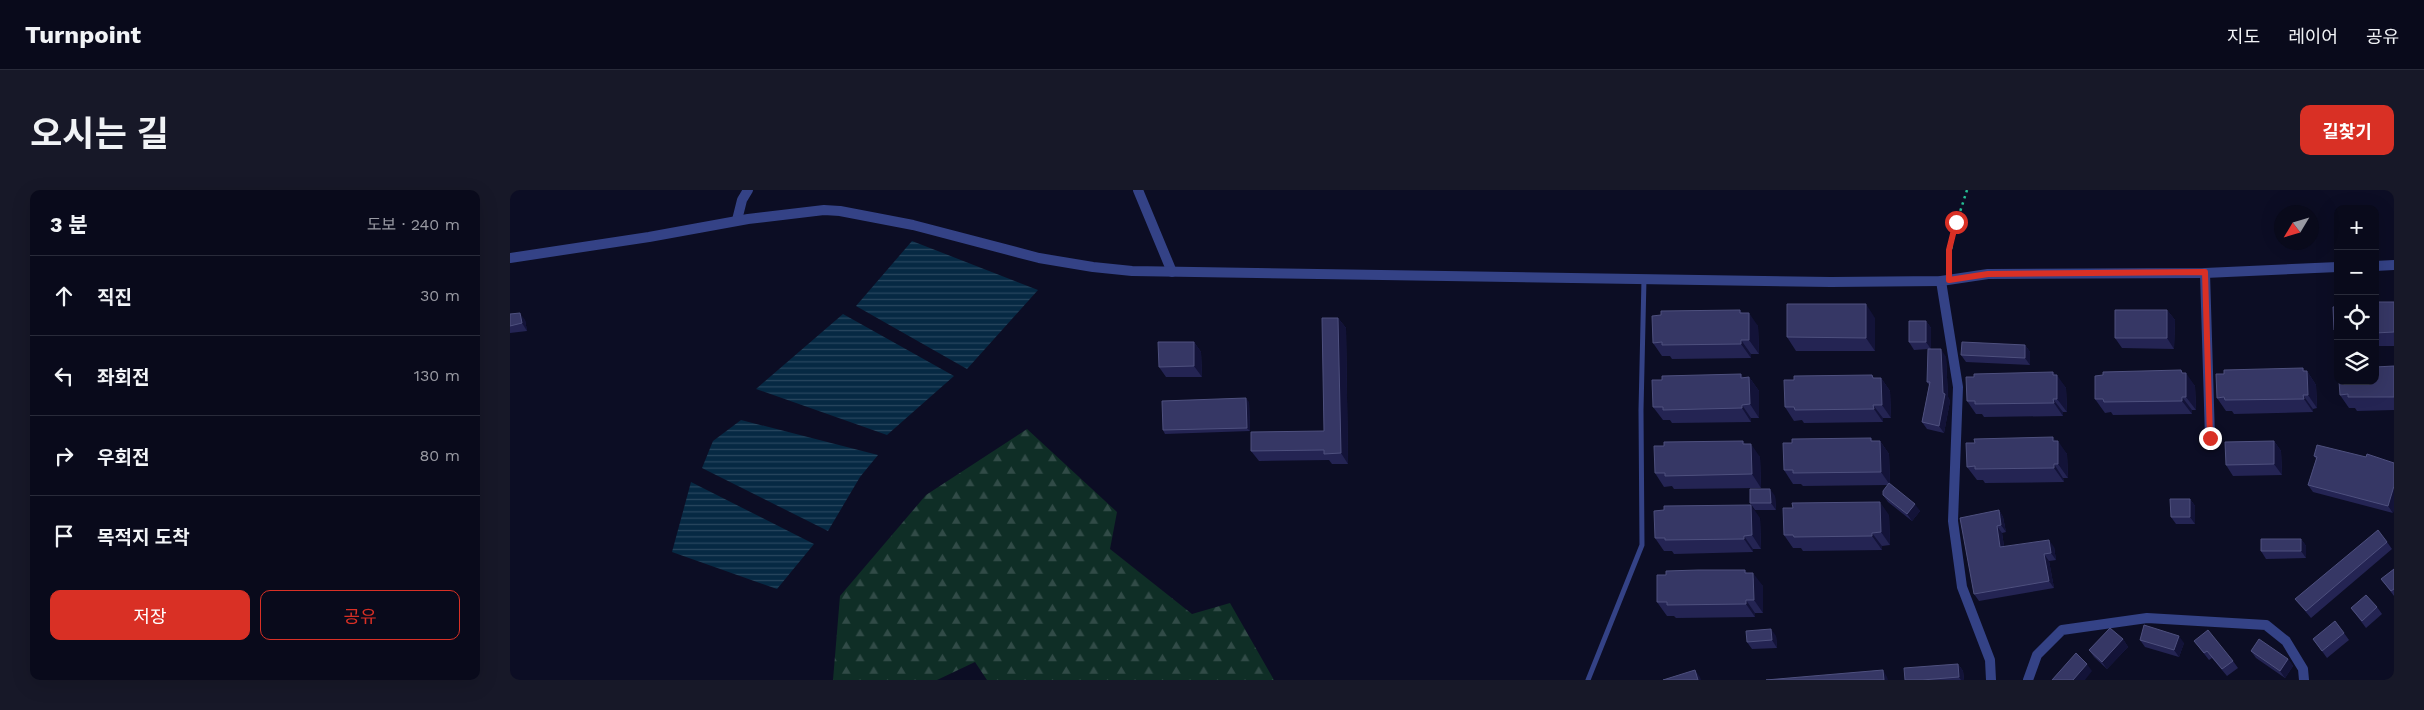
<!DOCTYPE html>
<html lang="ko">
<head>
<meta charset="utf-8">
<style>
  :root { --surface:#090a1b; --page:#171828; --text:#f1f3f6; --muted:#999aa3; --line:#292b3a; --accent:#d93025 }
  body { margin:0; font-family:"Work Sans","Noto Sans KR",sans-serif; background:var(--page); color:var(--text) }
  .controls { position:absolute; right:15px; top:15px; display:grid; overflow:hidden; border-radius:10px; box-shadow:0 5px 20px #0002 }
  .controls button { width:45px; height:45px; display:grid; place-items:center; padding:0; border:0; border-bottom:1px solid var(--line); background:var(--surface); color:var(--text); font:25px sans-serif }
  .compass { position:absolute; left:1764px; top:15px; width:45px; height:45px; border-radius:50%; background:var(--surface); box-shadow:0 5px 20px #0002; rotate:232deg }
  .stop { position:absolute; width:15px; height:15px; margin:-11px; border:4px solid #d93025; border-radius:50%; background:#fff }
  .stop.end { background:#d93025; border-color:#fff; box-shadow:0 1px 5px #0008 }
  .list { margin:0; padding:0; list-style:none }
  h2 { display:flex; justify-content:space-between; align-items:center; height:65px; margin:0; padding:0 20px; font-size:21px }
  h2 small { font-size:16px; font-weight:400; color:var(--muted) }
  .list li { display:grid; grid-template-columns:32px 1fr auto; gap:15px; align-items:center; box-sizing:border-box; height:80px; padding:0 20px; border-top:1px solid var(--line) }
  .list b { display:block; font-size:19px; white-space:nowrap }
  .list em { font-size:16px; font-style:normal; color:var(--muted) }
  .actions { display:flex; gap:10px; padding:15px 20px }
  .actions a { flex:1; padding:11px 0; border:1px solid var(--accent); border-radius:10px; text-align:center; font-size:18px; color:var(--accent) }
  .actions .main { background:var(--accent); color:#fff }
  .icon { flex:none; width:28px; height:28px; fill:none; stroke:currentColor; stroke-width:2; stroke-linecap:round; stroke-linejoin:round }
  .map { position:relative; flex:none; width:1884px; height:490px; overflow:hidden; border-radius:10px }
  header { display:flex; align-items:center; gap:30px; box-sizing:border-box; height:70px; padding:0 25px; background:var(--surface); border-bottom:1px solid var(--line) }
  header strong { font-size:24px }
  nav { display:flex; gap:28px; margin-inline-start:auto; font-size:18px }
  .intro { display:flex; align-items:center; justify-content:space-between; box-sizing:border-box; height:120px; padding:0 30px }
  h1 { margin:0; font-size:35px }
  .button { padding:12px 22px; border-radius:10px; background:var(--accent); color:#fff; font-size:18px; font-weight:700 }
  main { display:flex; gap:30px; padding:0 30px }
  aside { flex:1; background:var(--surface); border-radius:10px; box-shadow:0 5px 20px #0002 }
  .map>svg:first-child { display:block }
  .forest { fill:url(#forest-firs) }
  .water { fill:url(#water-rules) }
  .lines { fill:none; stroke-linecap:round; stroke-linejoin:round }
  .path { stroke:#25bd93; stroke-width:2.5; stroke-dasharray:2.5 4; stroke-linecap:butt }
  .service { stroke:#344286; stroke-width:5 }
  .minor { stroke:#344286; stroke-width:10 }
  .tertiary { stroke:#344286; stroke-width:10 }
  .wall { fill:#242453 }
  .shaded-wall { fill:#131338 }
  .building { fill:#363765; stroke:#4e507e }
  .route { stroke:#d93025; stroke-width:6 }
</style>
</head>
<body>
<header>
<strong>Turnpoint</strong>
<nav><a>지도</a><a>레이어</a><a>공유</a></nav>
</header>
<div class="intro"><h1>오시는 길</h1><a class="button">길찾기</a></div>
<main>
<aside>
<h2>3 분<small>도보 · 240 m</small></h2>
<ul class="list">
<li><svg class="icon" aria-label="ahead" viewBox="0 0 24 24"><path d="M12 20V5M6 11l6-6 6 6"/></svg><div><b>직진</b></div><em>30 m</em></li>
<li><svg class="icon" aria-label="left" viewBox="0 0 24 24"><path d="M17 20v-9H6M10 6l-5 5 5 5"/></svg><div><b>좌회전</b></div><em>130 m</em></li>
<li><svg class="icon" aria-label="right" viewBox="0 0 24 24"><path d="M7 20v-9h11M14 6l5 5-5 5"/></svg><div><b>우회전</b></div><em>80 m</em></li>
<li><svg class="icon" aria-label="arrive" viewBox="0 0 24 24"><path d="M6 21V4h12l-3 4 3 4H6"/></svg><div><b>목적지 도착</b></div></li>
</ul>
<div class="actions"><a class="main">저장</a><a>공유</a></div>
</aside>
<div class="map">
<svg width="1884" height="490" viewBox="0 0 1884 490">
  <defs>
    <pattern id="forest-firs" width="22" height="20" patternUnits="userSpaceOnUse" patternTransform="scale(1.25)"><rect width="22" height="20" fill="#0f2e26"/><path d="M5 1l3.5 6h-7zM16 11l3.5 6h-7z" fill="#314b47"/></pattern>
    <pattern id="water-rules" width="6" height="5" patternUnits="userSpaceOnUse" patternTransform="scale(1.25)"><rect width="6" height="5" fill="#062943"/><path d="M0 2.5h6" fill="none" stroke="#29475f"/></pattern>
  </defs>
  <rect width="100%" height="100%" fill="#0c0d24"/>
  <path class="forest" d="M517,239L607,322L600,359L682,424L720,413L764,490H477L465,472L427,490H323L330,406L416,305Z"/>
  <path class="water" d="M402,51L528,100L457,179L346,116Z
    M333,124L444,186L377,245L246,199Z
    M231,230L368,265L350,287L318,341L192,278L203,251Z
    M181,292L304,354L267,399L162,362Z"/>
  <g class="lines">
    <path class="path" d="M1439,78L1443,44L1457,0"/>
    <path class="service" d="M1078,490L1132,355L1131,220L1134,89"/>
    <path class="minor" d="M628,0L662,82
      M227,30L232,10L238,0
      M1695,83L1700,248
      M1431,91L1448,197L1443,331L1452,397L1480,470L1481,490
      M1518,490L1527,465L1552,440L1637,428L1756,435L1776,451L1793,479L1794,490"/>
    <path class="tertiary" d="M0,68L139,47L238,29L314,20L330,21L403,35L529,68L583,77L622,81L1321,92L1431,91L1478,84L1695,83L1828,77
      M1865,76L1884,75"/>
  </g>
  <path class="wall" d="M1865,112H1884V156H1865Z
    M1828,116V145L1824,140Z
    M1230,120L1232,123L1248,136L1249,164H1241V168L1162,169L1160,166H1152L1143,153Z
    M1657,120L1665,130L1664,159L1612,158L1605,148Z
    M0,124L15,130L17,141L0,143Z
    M828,128L836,138L838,274H822L819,270L749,271L741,261L814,241Z
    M1365,128V161H1286L1277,147Z
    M1416,131L1421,138V159L1436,167L1438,207L1440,211L1434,243L1417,239L1412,232L1419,195L1417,192L1418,159L1404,160L1399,152Z
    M684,152L691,162L692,187H656L649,177Z
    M1515,155L1520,162V175L1456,172L1451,165Z
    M1884,176V220L1847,221L1845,218H1839L1830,205Z
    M1793,178L1795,181H1797L1806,195L1807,218L1803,219V222L1724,224L1722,221H1716L1707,208Z
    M1543,182L1556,198L1557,222H1553V226L1474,227L1472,224H1466L1457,211Z
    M1674,183L1685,196L1686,220H1682V224L1603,225L1601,222L1595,223L1585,209Z
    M1239,187L1249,201V228H1241V232L1162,233L1160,230H1153L1143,217L1233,188Z
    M1365,188H1371L1380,201L1381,228H1373V232L1294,233L1292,230L1284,231L1275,217Z
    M739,212L740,241L655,244L653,240Z
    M1233,251L1235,254L1250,267L1251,298L1164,299L1162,296L1154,297L1145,283L1154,256Z
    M1363,251H1370L1379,264L1380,294L1410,321L1402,331L1378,312L1373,305L1378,295L1293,296L1291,294H1283L1274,280Z
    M1546,251L1557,264L1558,288H1553L1554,292L1475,293L1473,290H1467L1457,277Z
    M1764,251L1771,261L1772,285L1723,286L1716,275Z
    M1804,266L1856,267L1883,323L1803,302L1798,295L1806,269Z
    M1265,306L1266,320H1245L1240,313Z
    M1680,309L1685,316V334H1666L1661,327Z
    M1489,320L1493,327L1496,342L1492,343L1494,356L1544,357L1546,370L1539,371L1544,398L1469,411L1464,404Z
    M1379,325L1380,355L1372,356V360L1293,361L1291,358H1283L1274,345Z
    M1250,328L1251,359H1243V362L1164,364L1162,361H1154L1145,348Z
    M1791,349L1796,356V368L1756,369L1751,361Z
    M1877,352L1882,359L1801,428L1785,409Z
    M1884,379V406L1871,389Z
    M1235,380L1237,383L1253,396V423H1245V427L1166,428L1164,426H1157L1147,412L1156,385Z
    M1867,417L1872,424L1856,438L1841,418Z
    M1834,443L1839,450L1817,468L1803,449Z
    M1266,446L1267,458L1242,459L1237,452Z
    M1613,449L1618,457L1597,479L1584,467L1579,460Z
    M1630,450L1674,453L1669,467L1635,457Z
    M1684,451L1723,471L1728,478L1717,486L1702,468L1699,470Z
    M1741,461L1778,469L1783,476L1775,488L1746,468Z
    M1448,474L1453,481L1454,490H1395Z"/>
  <path class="shaded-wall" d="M1356,114L1365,128V161L1356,148Z
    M1230,120L1239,133V123L1248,136L1249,164L1239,150L1230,123Z
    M1657,120L1665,130L1664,159L1657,148Z
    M10,123L15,130L17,141L12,133Z
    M828,128L836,138L838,274L831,263Z
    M1416,131L1421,138V159L1416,152Z
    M1231,150L1241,164V168L1231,154Z
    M684,152L691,162L692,187L684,176Z
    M1515,155L1520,162V175L1515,168Z
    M1431,159L1436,167L1438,207L1440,211L1434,243L1429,236L1433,203Z
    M1793,178L1797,185V181L1806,195L1807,218L1798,205Z
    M1671,180L1676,186V183L1685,196L1686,220L1676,207Z
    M1543,182L1547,188V185L1556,198L1557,222L1547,209Z
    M1231,184L1240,197L1239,187L1249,201V228L1240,214L1231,188Z
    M1362,185L1371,197V188L1380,201L1381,228L1372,215Z
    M1793,205L1803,219V222L1794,209Z
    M1672,207L1682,220V224L1672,211Z
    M736,208L739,212L740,241L737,238Z
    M1543,209L1553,222V226L1544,213Z
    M1232,215L1241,228V232L1232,218Z
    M1363,215L1373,228V232L1364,219Z
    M1543,247L1548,253V251L1557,264L1558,288L1548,274Z
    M1361,248L1370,260V251L1379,264L1380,295L1371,282L1361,251Z
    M1233,251L1241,263V254L1250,267L1251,298L1242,284L1233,254Z
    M1764,251L1771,261L1772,285L1764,274Z
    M1544,274L1553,288L1554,292L1544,278Z
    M1884,296V321L1883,323L1878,316Z
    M1260,299L1265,306L1266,320L1261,313Z
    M1680,309L1685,316V334L1680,327Z
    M1370,312L1379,325L1380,355L1371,342Z
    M1405,314L1410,321L1402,331L1397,324Z
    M1241,315L1250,328L1251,359L1242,345Z
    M1489,320L1493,327L1496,342L1491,335Z
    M1487,336L1492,343L1495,364L1490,357Z
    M1362,343L1372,356V360L1362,346Z
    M1234,346L1243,359V362L1234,349Z
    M1791,349L1796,356V368L1791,361Z
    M1539,350L1544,357L1546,370L1541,363Z
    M1534,364L1539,371L1544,398L1539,391Z
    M1235,380L1244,392L1243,383L1253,396V423L1244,410L1235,383Z
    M1236,410L1245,423V427L1236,414Z
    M1261,439L1266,446L1267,458L1262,450Z
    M1669,446L1674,453L1669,467L1664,460Z
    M1613,449L1618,457L1597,479L1592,472Z
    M1778,469L1783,476L1775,488L1770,481Z
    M1448,474L1453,481L1454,490H1451L1449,487Z
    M1577,474L1582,481L1575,490H1563Z
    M1185,480L1190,487L1191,490H1188Z
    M1373,480L1377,487L1378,490H1374Z"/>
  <path class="building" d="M1865,112H1884V142L1865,143Z
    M1277,114H1356V148L1277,147Z
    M1828,116V140H1824L1823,117Z
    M1230,120V123H1239V150H1231V154L1152,155V152L1143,153L1142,126L1151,125V121Z
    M1605,120H1657V148H1605Z
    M10,123L12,133L0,136V124Z
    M812,128H828L831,263L814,264V260L741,261V242L814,241Z
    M1399,131H1416V152H1399Z
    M648,152H684V176L649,177Z
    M1452,152L1515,155V168L1451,165Z
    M1418,159H1431L1433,203L1435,204L1429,236L1412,232L1420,192H1417Z
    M1884,176V207H1838V204L1830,205L1829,191H1865V177Z
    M1793,178V181H1797L1798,205H1793L1794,209L1715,210L1714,207L1707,208L1706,184H1714V180Z
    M1671,180L1672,183H1676V207H1672V211L1594,212L1593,209H1585V186L1593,185V182Z
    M1543,182V185H1547V209H1543L1544,213L1465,214V211H1457L1456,187H1464V184Z
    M1231,184V188L1239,187L1240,214L1232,215V218L1153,220V217H1143L1142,190H1152V186Z
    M1362,185L1363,188H1371L1372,215H1363L1364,219L1285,220L1284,217H1275L1274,190H1284V186Z
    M736,208L737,238L653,240L652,211Z
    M1543,247V251H1548V274H1544V278L1465,279V276L1457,277L1456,253H1465L1464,249Z
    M1361,248V251H1370L1371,282L1283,283V280H1274L1273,253H1282V249Z
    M1233,251V254H1241L1242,284L1155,286V283H1145L1144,256H1154V252Z
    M1764,251V274L1716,275L1715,252Z
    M1807,255L1856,267L1857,264L1884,273V296L1878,316L1798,295L1807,267L1804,266Z
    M1379,293L1405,314L1397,324L1373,305V301Z
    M1240,299H1260L1261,313H1240Z
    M1660,309H1680V327H1661Z
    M1370,312L1371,342L1362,343V346L1284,347L1283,345H1274L1273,318H1283L1282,313Z
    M1241,315L1242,345L1234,346V349L1155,350V348H1145L1144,321L1154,320V316Z
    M1489,320L1491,335L1487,336L1490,357L1539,350L1541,363L1534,364L1539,391L1464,404L1450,328Z
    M1868,340L1877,352L1796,421L1785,409Z
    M1751,349H1791V361H1751Z
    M1884,379V399L1881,401L1871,389Z
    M1188,380H1235V383H1243L1244,410H1236V414L1157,415V412H1147V385H1156V381Z
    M1856,405L1867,417L1852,431L1841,418Z
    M1825,431L1834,443L1812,461L1803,449Z
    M1634,435L1669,446L1664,460L1630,450Z
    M1600,438L1613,449L1592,472L1579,460Z
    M1261,439L1262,450L1237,452L1236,441Z
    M1698,440L1723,471L1712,479L1697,461L1694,463L1684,451Z
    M1749,449L1778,469L1770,481L1741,461Z
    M1566,463L1577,474L1563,490H1542Z
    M1448,474L1449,487L1412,490H1395L1394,478Z
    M1185,480L1188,490H1153Z
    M1373,480L1374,490H1256Z"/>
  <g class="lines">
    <path class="route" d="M1446,32L1439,60V90L1478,84L1695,82L1700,248"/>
  </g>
</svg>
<div class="controls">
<button>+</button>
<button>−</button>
<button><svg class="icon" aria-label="locate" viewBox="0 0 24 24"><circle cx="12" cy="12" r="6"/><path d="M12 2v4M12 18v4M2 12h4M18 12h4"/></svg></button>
<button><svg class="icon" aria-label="layers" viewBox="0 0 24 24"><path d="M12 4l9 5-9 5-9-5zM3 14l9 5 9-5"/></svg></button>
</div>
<svg class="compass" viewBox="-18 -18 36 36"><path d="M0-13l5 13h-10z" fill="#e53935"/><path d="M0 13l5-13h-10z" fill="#999aa3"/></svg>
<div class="stop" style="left:1446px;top:32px"></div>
<div class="stop end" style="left:1700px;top:248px"></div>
</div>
</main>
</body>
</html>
